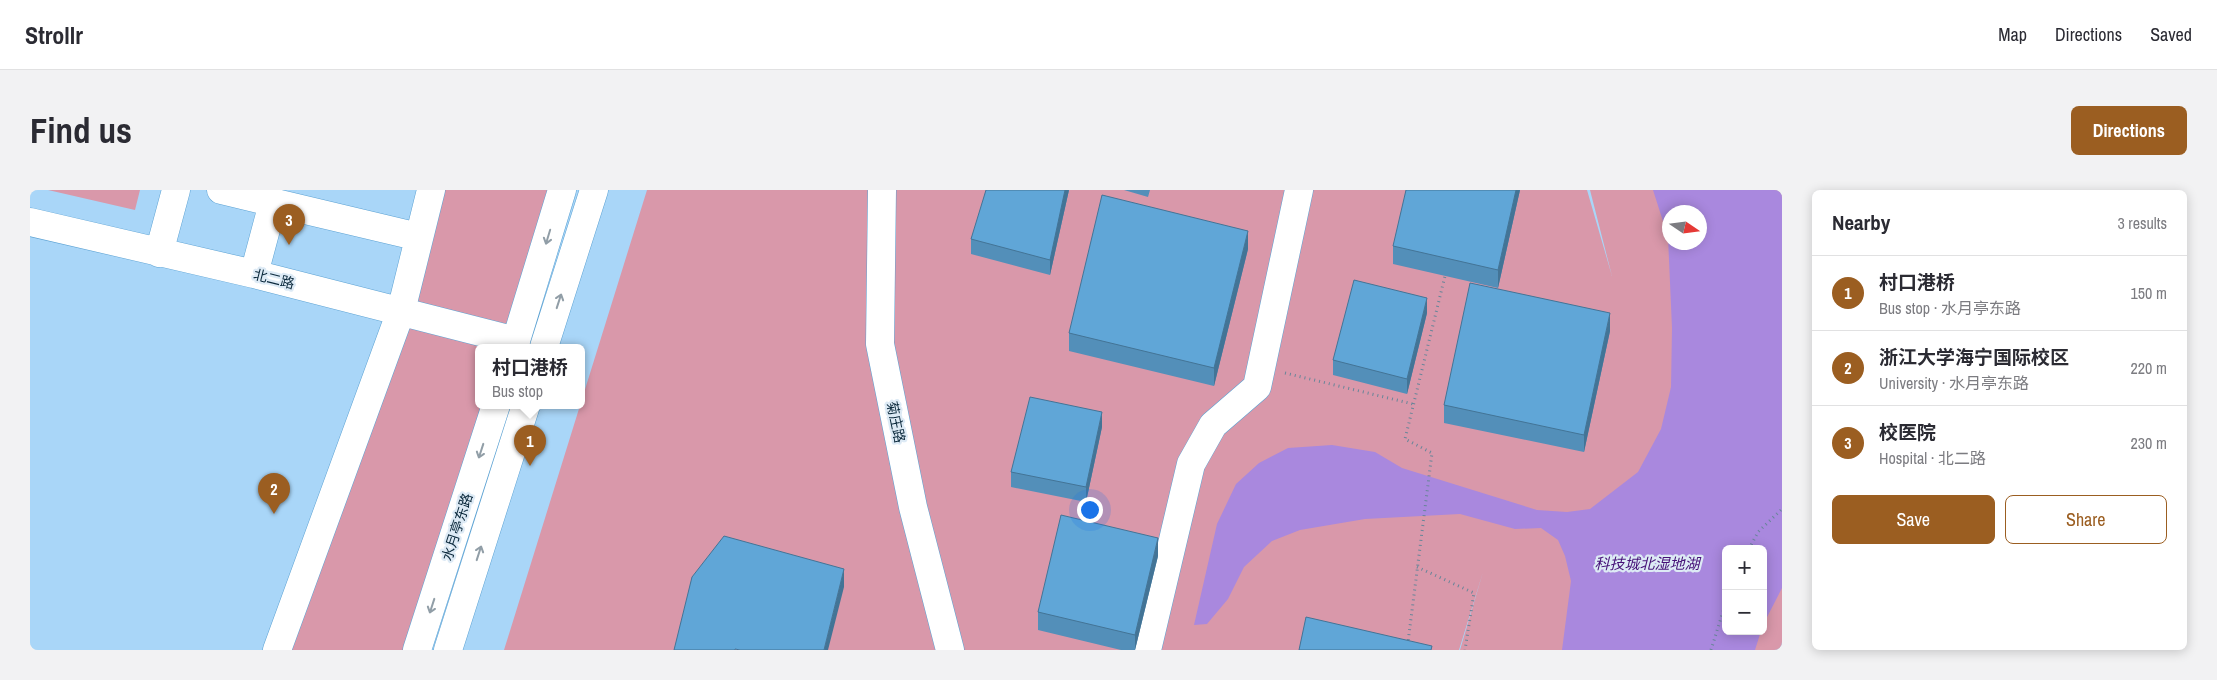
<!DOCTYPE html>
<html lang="en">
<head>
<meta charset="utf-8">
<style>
  :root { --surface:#fff; --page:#f2f2f3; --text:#2b2b33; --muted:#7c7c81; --line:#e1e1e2; --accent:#9b5e21 }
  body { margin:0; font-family:"Archivo Narrow","Noto Sans SC",sans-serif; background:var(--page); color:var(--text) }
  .controls { position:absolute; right:15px; bottom:15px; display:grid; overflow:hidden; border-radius:8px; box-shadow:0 2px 12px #0003 }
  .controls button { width:45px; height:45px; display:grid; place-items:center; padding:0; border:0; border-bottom:1px solid var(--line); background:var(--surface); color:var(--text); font:25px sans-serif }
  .compass { position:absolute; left:1632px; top:15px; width:45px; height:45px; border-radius:50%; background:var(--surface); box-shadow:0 2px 12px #0003; rotate:103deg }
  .you { position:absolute; left:1059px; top:319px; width:18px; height:18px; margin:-12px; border:4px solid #fff; border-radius:50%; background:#1a73e8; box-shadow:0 0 0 8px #1a73e833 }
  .badge { display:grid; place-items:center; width:32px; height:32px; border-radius:50%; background:var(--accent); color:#fff; font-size:16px; font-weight:700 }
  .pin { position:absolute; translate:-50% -41px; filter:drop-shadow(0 1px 2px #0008) }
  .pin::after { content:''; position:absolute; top:26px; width:18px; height:15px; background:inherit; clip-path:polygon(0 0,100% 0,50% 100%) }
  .popup { position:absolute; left:445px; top:154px; width:110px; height:65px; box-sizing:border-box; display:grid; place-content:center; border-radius:8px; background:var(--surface); filter:drop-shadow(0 1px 4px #0005); font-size:16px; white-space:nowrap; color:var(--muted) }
  .popup b { font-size:19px; color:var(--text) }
  .popup::after { content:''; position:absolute; left:50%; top:100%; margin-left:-10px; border:10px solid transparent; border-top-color:var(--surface) }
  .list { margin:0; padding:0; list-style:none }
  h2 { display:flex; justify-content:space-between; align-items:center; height:65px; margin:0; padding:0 20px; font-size:21px }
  h2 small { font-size:16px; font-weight:400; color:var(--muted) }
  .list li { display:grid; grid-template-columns:32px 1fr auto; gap:15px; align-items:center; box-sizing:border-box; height:75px; padding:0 20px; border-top:1px solid var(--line) }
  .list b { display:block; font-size:19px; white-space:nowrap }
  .list p { margin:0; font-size:16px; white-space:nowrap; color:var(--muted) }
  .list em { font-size:16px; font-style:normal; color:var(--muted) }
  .actions { display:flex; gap:10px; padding:15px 20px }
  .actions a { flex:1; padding:11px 0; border:1px solid var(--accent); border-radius:8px; text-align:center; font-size:18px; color:var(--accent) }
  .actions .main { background:var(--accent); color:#fff }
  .map { position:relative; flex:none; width:1752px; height:460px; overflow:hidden; border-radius:8px }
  header { display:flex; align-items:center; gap:30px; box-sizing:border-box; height:70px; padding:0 25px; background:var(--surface); border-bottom:1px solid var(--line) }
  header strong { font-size:24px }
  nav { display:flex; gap:28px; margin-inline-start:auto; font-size:18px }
  .intro { display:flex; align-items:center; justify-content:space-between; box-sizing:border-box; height:120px; padding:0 30px }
  h1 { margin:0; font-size:35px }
  .button { padding:12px 22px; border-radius:8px; background:var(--accent); color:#fff; font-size:18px; font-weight:700 }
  main { display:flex; gap:30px; padding:0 30px }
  aside { flex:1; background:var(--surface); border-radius:8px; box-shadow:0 2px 12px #0003 }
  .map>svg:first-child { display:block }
  .built { fill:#a9d6f8; fill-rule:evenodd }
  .green { fill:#d998aa; fill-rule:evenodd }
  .water { fill:#a988de; fill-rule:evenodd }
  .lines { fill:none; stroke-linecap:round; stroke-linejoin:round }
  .minor-casing { stroke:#5ca2d3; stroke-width:29 }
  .major-casing { stroke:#5ca2d3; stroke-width:29 }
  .path { stroke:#688599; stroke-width:3; stroke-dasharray:1 4; stroke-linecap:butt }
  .minor { stroke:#fff; stroke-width:28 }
  .major { stroke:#fff; stroke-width:28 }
  .wall { fill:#538fb9 }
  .shaded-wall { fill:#437496 }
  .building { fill:#60a6d7; stroke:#437496 }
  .oneway { stroke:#919ea7 }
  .labels { text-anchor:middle; stroke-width:4.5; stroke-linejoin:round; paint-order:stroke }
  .street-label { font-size:14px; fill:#0a283b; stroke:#ddeaf5 }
  .water-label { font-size:15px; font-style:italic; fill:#451077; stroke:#ddeaf5 }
</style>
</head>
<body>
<header>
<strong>Strollr</strong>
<nav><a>Map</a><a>Directions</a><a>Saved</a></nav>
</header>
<div class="intro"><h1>Find us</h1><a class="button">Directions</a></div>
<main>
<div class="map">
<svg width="1752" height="460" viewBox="0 0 1752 460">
  <rect width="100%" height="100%" fill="#c4dff4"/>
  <path class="built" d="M0,0H1752V460H0ZM1640,22H1670V52H1640ZM449,157H551V215H449ZM1696,359H1733V441H1696Z"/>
  <path class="green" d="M18,0H110L105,20Z
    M401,0H533L484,157H449V215H465L380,460H247Z
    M617,0H1557L1582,86L1560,0H1752V460H1430L1453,382L1429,460H474ZM1640,22H1670V52H1640ZM1696,359H1733V441H1696Z"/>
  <path class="water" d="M1623,0H1752V398L1733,435V359H1696V441H1731L1725,460H1532L1541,391L1535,366L1528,350L1511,338L1485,339L1430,324L1335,329L1270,340L1242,351L1214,377L1198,409L1177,434L1164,435L1187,334L1206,294L1229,273L1258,258L1302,255L1345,262L1372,278L1507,320L1537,322L1560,319L1608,282L1631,239L1641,197L1642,138L1638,47ZM1640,22H1670V52H1640Z"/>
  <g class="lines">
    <defs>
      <path id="minor" d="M191,0L389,47
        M852,0L850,154L883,317L920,460
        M0,32L224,84L486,151
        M129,63L146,0
        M224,84L243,13
        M247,460L371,121L401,0
        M1117,460L1161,274L1183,235L1227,197L1269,0"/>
      <path id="major" d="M484,157L532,0
        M514,157L564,0
        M387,460L466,215
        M418,460L496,215"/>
    </defs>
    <use href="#minor" class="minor-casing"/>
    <use href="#major" class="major-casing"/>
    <path class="path" d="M1255,183L1383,214
      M1719,359L1728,342L1752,319
      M1387,377L1444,403L1435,460
      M1377,460L1402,263L1375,249L1415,86
      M1681,460L1696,412"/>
    <use href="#minor" class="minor"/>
    <use href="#major" class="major"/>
  </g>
  <path class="wall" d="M1039,0L1020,85L941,64V49Z
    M1094,0H1120L1118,7Z
    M1490,0L1468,98L1363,74V56Z
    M1218,59L1184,196L1039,161V143Z
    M1397,123L1377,204L1303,185V170Z
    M1580,141L1554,262L1414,233V215Z
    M1072,237L1056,312L981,297V282Z
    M1128,366L1105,460H1091L1008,440V422Z"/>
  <path class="shaded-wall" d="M1035,0H1039L1020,85V70Z
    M1486,0H1490L1468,98V80Z
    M1218,41V59L1184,196V178Z
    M1397,108V123L1377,204V189Z
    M1580,123V141L1554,262V245Z
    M1072,222V237L1056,312V297Z
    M1128,348V366L1105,460V445Z
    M814,379V397L798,460H794Z"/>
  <path class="building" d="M956,0H1035L1020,70L941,49Z
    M1376,0H1486L1468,80L1363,56Z
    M1072,5L1218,41L1184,178L1039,143Z
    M1324,90L1397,108L1377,189L1303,170Z
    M1440,93L1580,123L1554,245L1414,215Z
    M1000,207L1072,222L1056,297L981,282Z
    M1031,325L1128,348L1105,445L1008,422Z
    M694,346L814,379L794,460H710L705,459V460H644L662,387Z
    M1276,427L1402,456L1401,460H1269Z"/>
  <defs><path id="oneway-shaft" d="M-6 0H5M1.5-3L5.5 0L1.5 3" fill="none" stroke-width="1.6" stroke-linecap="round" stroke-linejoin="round" transform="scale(1.25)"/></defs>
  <g class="oneway">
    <use href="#oneway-shaft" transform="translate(518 47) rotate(107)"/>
    <use href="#oneway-shaft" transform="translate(529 111) rotate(-72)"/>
    <use href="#oneway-shaft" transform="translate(451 261) rotate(108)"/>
    <use href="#oneway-shaft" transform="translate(449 363) rotate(-72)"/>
    <use href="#oneway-shaft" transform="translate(402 416) rotate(108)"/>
  </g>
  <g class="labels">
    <g class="street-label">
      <text transform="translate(244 89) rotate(14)" y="5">北二路</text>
      <text transform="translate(866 232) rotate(78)" y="5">菊庄路</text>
      <text transform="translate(427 337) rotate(-72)" y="5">水月亭东路</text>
    </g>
    <g class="water-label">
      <text x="1617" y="379">科技城北湿地湖</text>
    </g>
  </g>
</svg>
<div class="controls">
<button>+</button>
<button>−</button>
</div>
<svg class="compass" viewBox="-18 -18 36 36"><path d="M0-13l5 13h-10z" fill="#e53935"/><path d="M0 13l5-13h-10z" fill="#7c7c81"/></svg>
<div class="you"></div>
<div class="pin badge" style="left:500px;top:276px">1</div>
<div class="popup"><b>村口港桥</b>Bus stop</div>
<div class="pin badge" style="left:244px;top:324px">2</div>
<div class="pin badge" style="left:259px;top:55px">3</div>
</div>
<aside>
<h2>Nearby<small>3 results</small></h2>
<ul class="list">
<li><span class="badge">1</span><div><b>村口港桥</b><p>Bus stop · 水月亭东路</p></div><em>150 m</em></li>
<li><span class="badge">2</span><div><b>浙江大学海宁国际校区</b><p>University · 水月亭东路</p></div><em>220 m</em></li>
<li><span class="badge">3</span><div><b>校医院</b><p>Hospital · 北二路</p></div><em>230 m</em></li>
</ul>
<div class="actions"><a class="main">Save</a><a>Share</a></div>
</aside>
</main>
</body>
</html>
